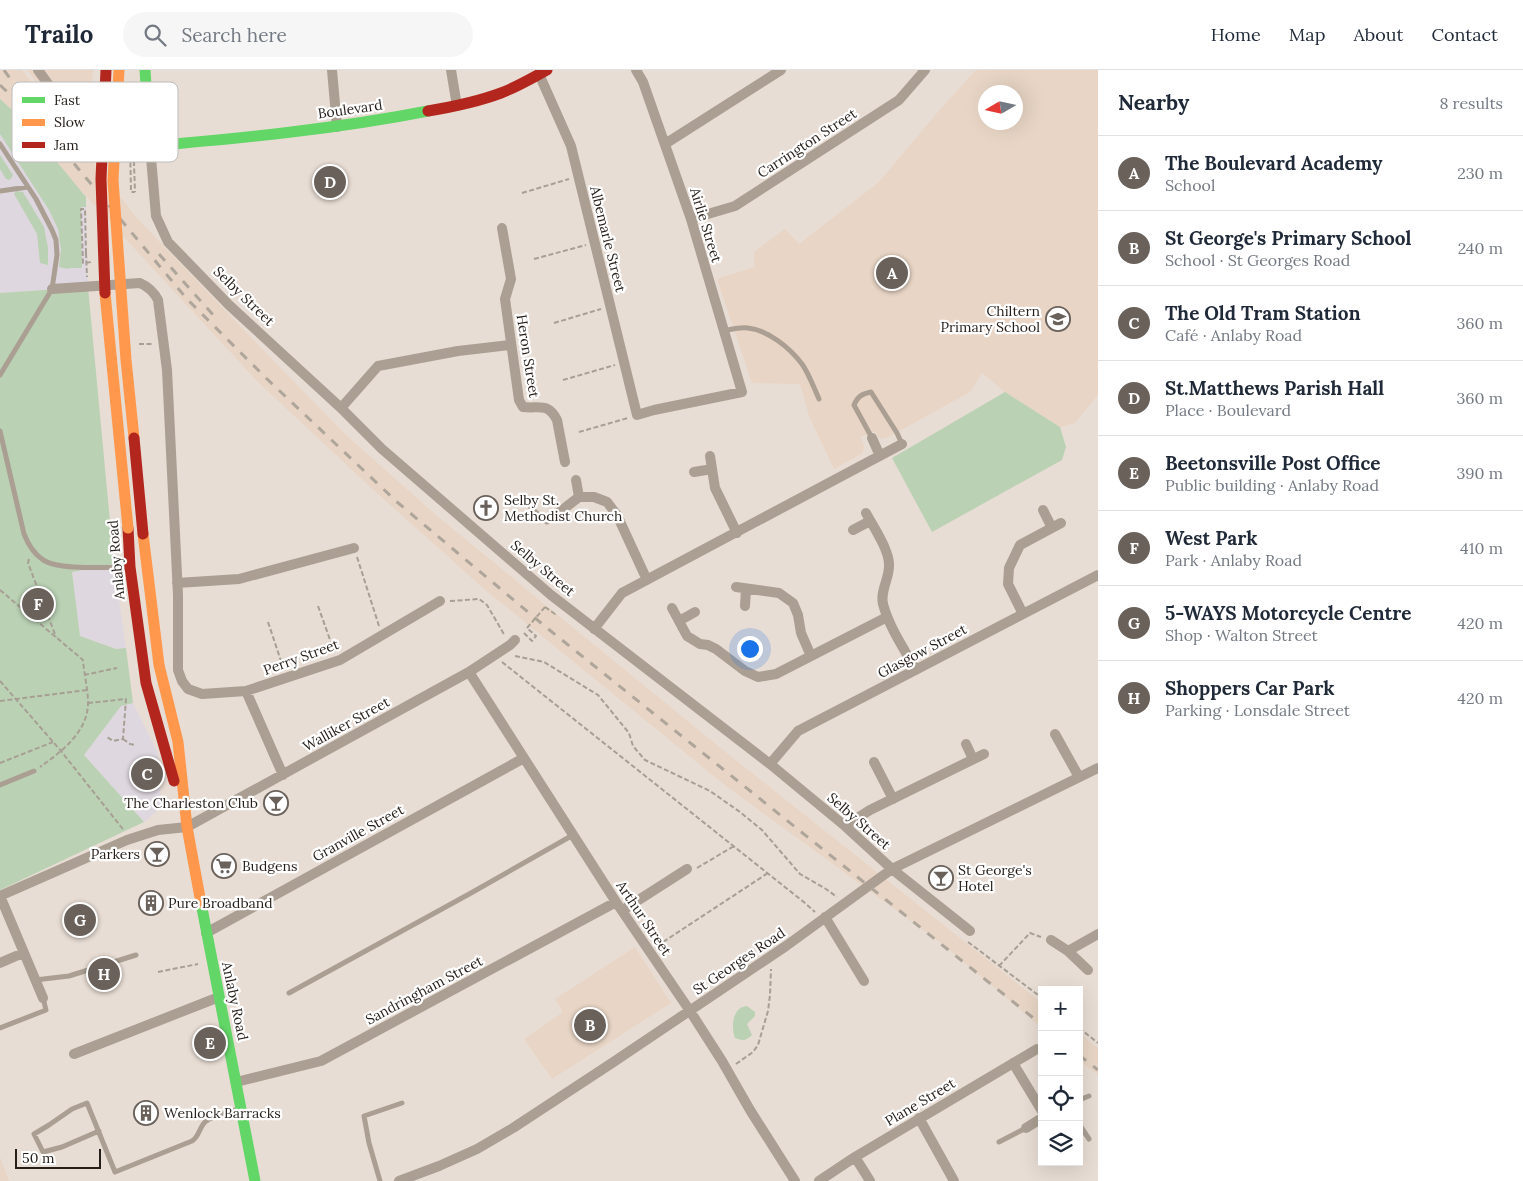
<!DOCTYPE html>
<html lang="en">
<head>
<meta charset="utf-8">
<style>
  :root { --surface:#fff; --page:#f6f6f7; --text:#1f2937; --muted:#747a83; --line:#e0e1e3; --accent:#69615a }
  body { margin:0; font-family:Lora,serif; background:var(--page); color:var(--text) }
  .controls { position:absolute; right:15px; bottom:15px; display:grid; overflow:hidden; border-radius:0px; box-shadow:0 5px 20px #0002 }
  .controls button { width:45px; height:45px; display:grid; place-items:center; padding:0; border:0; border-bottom:1px solid var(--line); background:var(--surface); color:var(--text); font:25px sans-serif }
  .compass { position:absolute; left:978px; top:15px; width:45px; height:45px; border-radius:50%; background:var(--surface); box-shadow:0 5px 20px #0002; rotate:261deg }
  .scale { position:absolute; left:15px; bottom:12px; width:86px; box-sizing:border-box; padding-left:5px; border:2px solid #251e18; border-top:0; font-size:14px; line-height:18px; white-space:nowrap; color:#251e18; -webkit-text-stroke:4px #fff; paint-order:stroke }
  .you { position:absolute; left:749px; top:578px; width:18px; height:18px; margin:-12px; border:4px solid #fff; border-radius:50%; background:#1a73e8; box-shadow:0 0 0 8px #1a73e833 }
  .badge { display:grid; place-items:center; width:32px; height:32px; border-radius:50%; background:var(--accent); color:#fff; font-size:16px; font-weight:700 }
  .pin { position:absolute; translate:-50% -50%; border:2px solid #fff; box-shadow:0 1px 5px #0006 }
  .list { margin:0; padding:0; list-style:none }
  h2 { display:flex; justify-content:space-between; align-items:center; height:65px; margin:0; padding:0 20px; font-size:21px }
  h2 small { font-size:16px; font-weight:400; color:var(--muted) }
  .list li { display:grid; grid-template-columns:32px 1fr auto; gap:15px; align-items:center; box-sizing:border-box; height:75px; padding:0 20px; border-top:1px solid var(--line) }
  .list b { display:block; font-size:19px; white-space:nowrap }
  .list p { margin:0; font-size:16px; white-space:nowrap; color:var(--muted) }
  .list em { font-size:16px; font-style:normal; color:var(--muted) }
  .icon { flex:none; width:28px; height:28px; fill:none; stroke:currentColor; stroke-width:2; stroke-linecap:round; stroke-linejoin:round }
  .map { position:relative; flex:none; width:1098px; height:1111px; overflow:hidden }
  header { display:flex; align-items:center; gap:30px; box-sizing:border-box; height:70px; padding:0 25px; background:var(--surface); border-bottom:1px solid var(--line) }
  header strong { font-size:24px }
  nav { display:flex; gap:28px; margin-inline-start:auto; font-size:18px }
  .search { width:350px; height:45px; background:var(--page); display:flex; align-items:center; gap:12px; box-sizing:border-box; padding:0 18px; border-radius:28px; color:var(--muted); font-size:19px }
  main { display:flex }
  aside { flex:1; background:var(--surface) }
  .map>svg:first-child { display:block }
  .commercial { fill:#dfd7df }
  .built { fill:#e8d5c5; fill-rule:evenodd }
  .green { fill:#bad1b4 }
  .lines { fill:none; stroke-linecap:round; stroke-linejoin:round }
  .path { stroke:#a79f94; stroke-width:2; stroke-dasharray:5 2.5; stroke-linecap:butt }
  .lane { stroke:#aa9f92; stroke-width:5 }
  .street { stroke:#aa9f92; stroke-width:10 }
  .fast { stroke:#63d668; stroke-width:11 }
  .slow { stroke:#ff974d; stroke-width:11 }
  .jam { stroke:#b3261e; stroke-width:11 }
  .rail { stroke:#aea59b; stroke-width:3; stroke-dasharray:9 9; stroke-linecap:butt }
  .path-bridge { stroke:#a79f94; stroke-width:2; stroke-dasharray:5 2.5; stroke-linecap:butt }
  .slow-bridge { stroke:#ff974d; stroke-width:11 }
  .jam-bridge { stroke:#b3261e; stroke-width:11 }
  .labels { text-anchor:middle; stroke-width:4.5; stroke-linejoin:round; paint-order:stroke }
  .street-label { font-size:14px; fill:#251e18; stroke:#fff }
  .poi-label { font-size:14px; fill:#251e18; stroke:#fff; text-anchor:start }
  .key { fill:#fff; stroke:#bebcba; stroke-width:1 }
  .key-label { font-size:14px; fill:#251e18 }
</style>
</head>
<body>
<header>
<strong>Trailo</strong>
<div class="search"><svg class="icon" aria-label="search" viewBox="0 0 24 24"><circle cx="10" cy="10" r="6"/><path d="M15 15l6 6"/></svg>Search here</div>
<nav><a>Home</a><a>Map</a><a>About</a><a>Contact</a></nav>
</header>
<main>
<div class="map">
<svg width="1098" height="1111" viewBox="0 0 1098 1111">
  <rect width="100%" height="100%" fill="#e8ddd4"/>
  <path class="commercial" d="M0,29L86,127L88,217L0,223Z
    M114,494L126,578L116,579L80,566L72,502Z
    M133,633L158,683L161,738L144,752L84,685L121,636Z"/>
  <path class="built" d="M0,0H22L136,147L267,284L345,364L436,445L565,551L728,684L1042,933V958L941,873L726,716L483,518L368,415L256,310L74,113L19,46L0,29Z
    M27,0H93L87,78Z
    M976,0H1098V325L1075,353L1060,357L1005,322L982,303L970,322L887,368L881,369L878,367L875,361L860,367L864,375L863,383L834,399L809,346L800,314L752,313L717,209L754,197V182L785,159L799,174L879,112L943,36ZM986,22H1016V52H986Z
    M635,877L671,933L552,1009L524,969L563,942L555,929Z
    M1079,963L1098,978V1005L1079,990Z
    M0,1087L9,1111H0Z"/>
  <path class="green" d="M0,29L19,46L86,127V137H81L82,198H69L68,199L59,197L61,180L58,159L49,140L0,64Z
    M0,85L13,105L10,110L6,109L0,99Z
    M16,121L23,122L44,157L48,178V195L40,193L37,164L14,124Z
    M88,217L114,494L72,502L80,566L116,579L126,578L133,633L121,636L84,685L144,752L0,820V223Z
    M1005,322L1060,357L1066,377L1062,390L932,462L892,388Z
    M747,936L755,942V946L747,954L752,965C746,971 743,971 735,968C731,958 732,937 747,936Z"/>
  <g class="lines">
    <path class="path" d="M130,70L131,122H135
      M522,123L569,109
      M86,183L87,207
      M534,189L586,175
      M554,253L601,239
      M139,274H154
      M563,310L615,295
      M579,362L628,348
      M357,487L379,556
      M29,489L28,493L56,567
      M0,520L83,590C84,604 88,619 88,633C88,662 61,682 40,697
      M450,531L479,529L487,535L505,566
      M318,536L334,581
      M545,537L555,544L556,542
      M268,552L283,597
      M524,563L532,571L536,566L527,558
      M515,586L544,592L598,625L629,663L633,676L645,690L710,721L740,742L762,760L800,804L826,819L837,827
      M502,592L805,833L815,842
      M84,605L117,598
      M0,611L61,681L122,758L124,761
      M0,631L87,620
      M88,633L126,629L123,669L113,671L107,667
      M123,669L130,674L136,675
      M0,693L53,672
      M697,798L734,776
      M968,872L1042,928
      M657,876L768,803
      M999,896L1030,863L1041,867
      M158,902L198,894
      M1079,958L1098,973
      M736,994L753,982L758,975L768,941L770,925L771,899"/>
    <path class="lane" d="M0,74L36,129L52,160L56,170L57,185L52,219L0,305
      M0,121L28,117
      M724,261C732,259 740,257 748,258C768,260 790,278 802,294C809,304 814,318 819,329
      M0,361L24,464C28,474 33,483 42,489C57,501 108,497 128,497
      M872,368L854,335C858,326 862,324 871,322L897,363L902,374
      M531,438L547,452L557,444
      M0,715L34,701
      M35,910L69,906L136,885
      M289,923L471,823L573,765
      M0,958L46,940L43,928
      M1079,1030L1089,1026
      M1079,1054L1089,1069
      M99,1061L62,1077L43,1082L34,1064L49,1055L72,1039L87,1033L115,1102L192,1071C199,1067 199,1058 205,1052C214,1044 229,1042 239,1039
      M999,1072L1026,1058
      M380,1111L369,1073L364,1046L402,1033"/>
    <path class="street" d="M38,0L67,40L81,51L149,52
      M332,0L337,57
      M451,0L457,36
      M539,4L571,76L637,345L654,340L742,322L691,149L643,12L636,0
      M665,74L781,0
      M150,76L156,146L168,172L229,235L341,338L382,379L551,525L770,694L845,756L892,799L970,861
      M691,149L735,136L899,30L925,0
      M502,158L511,209L505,229L519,330L523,337C539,339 548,332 557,350L565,392
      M52,219L140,213C149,217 154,222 158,230L167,300L178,525V600L182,611L188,619L202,624L246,621L340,590L440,531
      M341,338L378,296L458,281L510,275
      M872,368L880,386
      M710,386L715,418L737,463
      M694,402L712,399
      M576,410L579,427
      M1043,440L1052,458
      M866,443C873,456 890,481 889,496C889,509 880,521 883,534C889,557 904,579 916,600
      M557,444L579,427H594L607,432L617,445L647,510
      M853,460L870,451
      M177,513L239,509L354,478
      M736,517L779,523L793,533L798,545L801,563L811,586
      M745,536L746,519
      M672,538L687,566L700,574L708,575L716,579L745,601L758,607L776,604L887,547
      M1023,544L1008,514L1009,498L1020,475L1061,453
      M679,551L695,542
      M594,559L622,523L902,374
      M469,602L616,832L690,941L722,991L750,1040L795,1111
      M246,621L283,705
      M1055,664L1079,707
      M966,674L973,689
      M874,692L893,729
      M770,694L798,661L1098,505
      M845,756L870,740L984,684
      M0,826L127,770L158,760L187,757L469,602L510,575L515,570
      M0,826L43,928
      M623,840L687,799
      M825,847L864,911
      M206,863L524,688
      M1051,870L1068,881L1088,900
      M1068,881L1098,864
      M0,893L23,883
      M74,984L219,927
      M1013,993L1042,1041
      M236,1012L321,991L616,832
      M919,1048L954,1111
      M1026,1058L1042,1048
      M855,1087L870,1111
      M399,1111L439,1096L477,1079L513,1058L612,993L786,876L892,799L1098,698
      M819,1111L855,1087L1037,979"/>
    <path class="fast" d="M145,0L150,76C243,68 336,59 428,41
      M201,833L255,1111"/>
    <path class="slow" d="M143,464L159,595L178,672L187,757L201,833"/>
    <path class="jam" d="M428,41C452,37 477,32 501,23C517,17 532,8 547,0
      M128,458L130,497L146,613L174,711"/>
    <path class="rail" d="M4,0L30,36
      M0,15L22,36L56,72L187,229L266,308L397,432L547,558L1042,955
      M29,26L55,63
      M159,184L214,246
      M1079,985L1098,1000"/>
    <path class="path-bridge" d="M129,65H133L135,122
      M86,183L85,139H81L83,193L92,192
      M527,558L545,537"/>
    <path class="slow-bridge" d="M119,0L113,110L126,290L134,368
      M105,223L128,458"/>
    <path class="jam-bridge" d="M105,223L101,109L106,0
      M134,368L143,464"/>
  </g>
  <defs>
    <symbol id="school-ring" viewBox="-11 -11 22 22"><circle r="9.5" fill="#fff" stroke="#69615a" stroke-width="1.5"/><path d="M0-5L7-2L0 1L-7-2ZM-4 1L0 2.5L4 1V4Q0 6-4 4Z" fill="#69615a"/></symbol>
    <symbol id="church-ring" viewBox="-11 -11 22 22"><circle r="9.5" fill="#fff" stroke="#69615a" stroke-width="1.5"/><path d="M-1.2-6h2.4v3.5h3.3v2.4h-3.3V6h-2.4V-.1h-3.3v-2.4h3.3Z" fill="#69615a"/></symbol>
    <symbol id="bar-ring" viewBox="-11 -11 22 22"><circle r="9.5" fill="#fff" stroke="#69615a" stroke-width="1.5"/><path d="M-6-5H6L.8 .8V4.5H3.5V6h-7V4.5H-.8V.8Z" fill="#69615a"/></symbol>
    <symbol id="supermarket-ring" viewBox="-11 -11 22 22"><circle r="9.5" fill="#fff" stroke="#69615a" stroke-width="1.5"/><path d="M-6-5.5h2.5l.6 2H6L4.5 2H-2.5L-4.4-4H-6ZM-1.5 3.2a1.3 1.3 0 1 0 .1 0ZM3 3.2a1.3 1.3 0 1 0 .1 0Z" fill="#69615a"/></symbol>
    <symbol id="building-ring" viewBox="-11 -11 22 22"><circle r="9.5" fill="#fff" stroke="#69615a" stroke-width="1.5"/><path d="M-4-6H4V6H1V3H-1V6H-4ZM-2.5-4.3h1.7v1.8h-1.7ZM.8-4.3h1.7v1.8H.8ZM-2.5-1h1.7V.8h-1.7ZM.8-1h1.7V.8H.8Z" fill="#69615a"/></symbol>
  </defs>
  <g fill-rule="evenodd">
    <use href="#school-ring" x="1044" y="235" width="28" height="28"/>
    <use href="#church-ring" x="472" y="424" width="28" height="28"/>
    <use href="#bar-ring" x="262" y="719" width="28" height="28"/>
    <use href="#bar-ring" x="143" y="770" width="28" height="28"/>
    <use href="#supermarket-ring" x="210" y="782" width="28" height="28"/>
    <use href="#bar-ring" x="927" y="794" width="28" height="28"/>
    <use href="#building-ring" x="137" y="819" width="28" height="28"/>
    <use href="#building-ring" x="132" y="1029" width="28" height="28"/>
  </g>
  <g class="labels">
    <g class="street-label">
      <text transform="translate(350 39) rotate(-8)" y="5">Boulevard</text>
      <text transform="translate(807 73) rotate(-33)" y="5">Carrington Street</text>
      <text transform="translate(706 155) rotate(73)" y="5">Airlie Street</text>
      <text transform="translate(608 169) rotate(76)" y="5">Albemarle Street</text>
      <text transform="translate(244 226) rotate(44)" y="5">Selby Street</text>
      <text transform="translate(528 286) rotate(81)" y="5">Heron Street</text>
      <text transform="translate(116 490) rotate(-95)" y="5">Anlaby Road</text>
      <text transform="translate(543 498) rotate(40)" y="5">Selby Street</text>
      <text transform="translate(922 581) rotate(-28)" y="5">Glasgow Street</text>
      <text transform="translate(301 587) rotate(-20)" y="5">Perry Street</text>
      <text transform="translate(346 654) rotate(-29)" y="5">Walliker Street</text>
      <text transform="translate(859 751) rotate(41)" y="5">Selby Street</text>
      <text transform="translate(358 763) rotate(-29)" y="5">Granville Street</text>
      <text transform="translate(644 848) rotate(56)" y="5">Arthur Street</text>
      <text transform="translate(739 891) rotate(-34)" y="5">St Georges Road</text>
      <text transform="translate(424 920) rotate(-28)" y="5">Sandringham Street</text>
      <text transform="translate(235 931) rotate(78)" y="5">Anlaby Road</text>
      <text transform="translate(920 1032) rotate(-31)" y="5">Plane Street</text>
    </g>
    <g class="poi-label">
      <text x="1040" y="246" text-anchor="end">Chiltern<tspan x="1040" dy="16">Primary School</tspan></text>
      <text x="504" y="435">Selby St.<tspan x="504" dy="16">Methodist Church</tspan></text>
      <text x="258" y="738" text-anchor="end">The Charleston Club</text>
      <text x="140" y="789" text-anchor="end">Parkers</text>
      <text x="242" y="801">Budgens</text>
      <text x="958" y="805">St George's<tspan x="958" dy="16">Hotel</tspan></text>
      <text x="168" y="838">Pure Broadband</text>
      <text x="164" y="1048">Wenlock Barracks</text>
    </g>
  </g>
  <rect x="12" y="12" width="166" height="80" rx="8" class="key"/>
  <rect x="22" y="27" width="23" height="6" fill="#63d668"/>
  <rect x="22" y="49" width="23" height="7" fill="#ff974d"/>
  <rect x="22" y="72" width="23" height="6" fill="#b3261e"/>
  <g class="key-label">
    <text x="54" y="35">Fast</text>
    <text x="54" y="57">Slow</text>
    <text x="54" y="80">Jam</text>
  </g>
</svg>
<div class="controls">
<button>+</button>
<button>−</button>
<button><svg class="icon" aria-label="locate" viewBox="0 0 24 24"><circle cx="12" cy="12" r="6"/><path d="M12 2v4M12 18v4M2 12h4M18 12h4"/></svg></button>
<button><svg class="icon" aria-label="layers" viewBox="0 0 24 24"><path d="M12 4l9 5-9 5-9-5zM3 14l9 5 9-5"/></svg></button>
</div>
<svg class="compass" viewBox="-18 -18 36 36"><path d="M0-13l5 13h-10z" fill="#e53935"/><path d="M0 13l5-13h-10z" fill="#747a83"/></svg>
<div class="scale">50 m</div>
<div class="you"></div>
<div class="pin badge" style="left:892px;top:203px">A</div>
<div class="pin badge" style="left:590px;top:955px">B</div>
<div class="pin badge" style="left:147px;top:704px">C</div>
<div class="pin badge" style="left:330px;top:112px">D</div>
<div class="pin badge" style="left:210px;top:973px">E</div>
<div class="pin badge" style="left:38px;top:534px">F</div>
<div class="pin badge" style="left:80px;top:850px">G</div>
<div class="pin badge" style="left:104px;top:904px">H</div>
</div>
<aside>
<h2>Nearby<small>8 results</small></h2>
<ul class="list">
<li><span class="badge">A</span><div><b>The Boulevard Academy</b><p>School</p></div><em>230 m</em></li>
<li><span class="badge">B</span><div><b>St George's Primary School</b><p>School · St Georges Road</p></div><em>240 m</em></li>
<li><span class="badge">C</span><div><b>The Old Tram Station</b><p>Café · Anlaby Road</p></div><em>360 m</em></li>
<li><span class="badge">D</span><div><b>St.Matthews Parish Hall</b><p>Place · Boulevard</p></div><em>360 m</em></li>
<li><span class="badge">E</span><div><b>Beetonsville Post Office</b><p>Public building · Anlaby Road</p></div><em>390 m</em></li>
<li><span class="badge">F</span><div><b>West Park</b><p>Park · Anlaby Road</p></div><em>410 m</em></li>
<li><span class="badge">G</span><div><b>5-WAYS Motorcycle Centre</b><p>Shop · Walton Street</p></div><em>420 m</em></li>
<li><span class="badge">H</span><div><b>Shoppers Car Park</b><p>Parking · Lonsdale Street</p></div><em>420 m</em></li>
</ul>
</aside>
</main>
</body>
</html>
